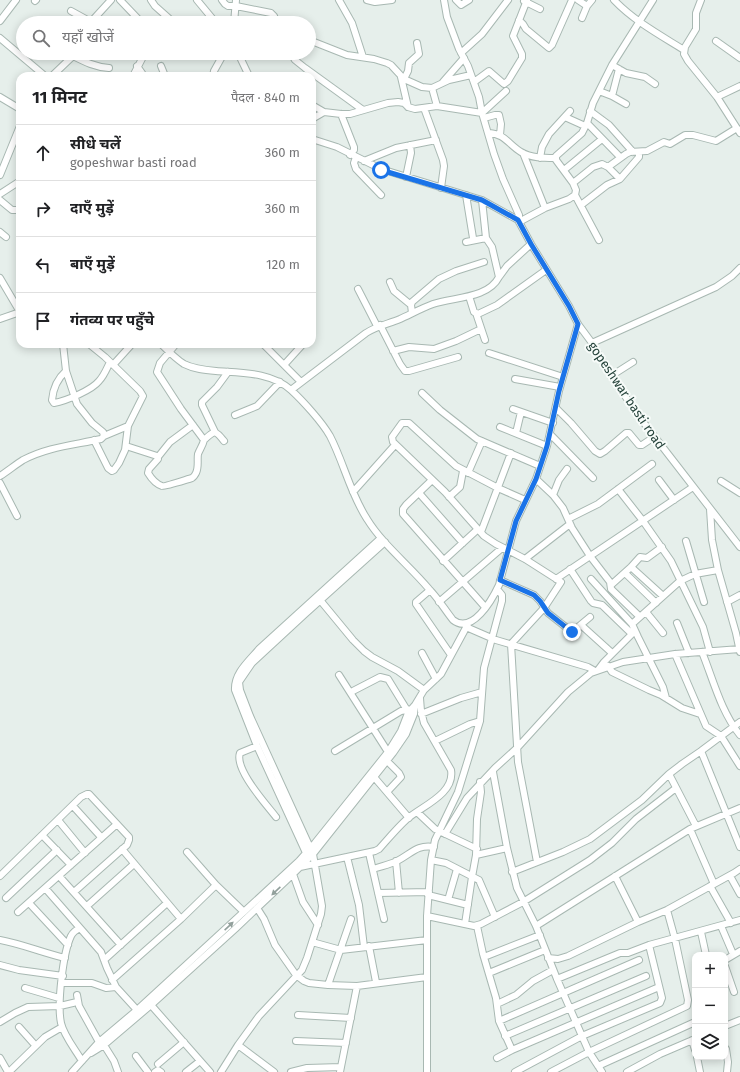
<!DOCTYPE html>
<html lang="hi">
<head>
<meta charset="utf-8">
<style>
  :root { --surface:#fff; --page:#f2f2f2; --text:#202124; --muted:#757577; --line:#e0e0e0 }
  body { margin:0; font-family:"Fira Sans","Noto Sans Devanagari",sans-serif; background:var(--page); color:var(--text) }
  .controls { position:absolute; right:12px; bottom:12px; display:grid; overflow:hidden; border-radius:8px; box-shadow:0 2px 10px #0003 }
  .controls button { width:36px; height:36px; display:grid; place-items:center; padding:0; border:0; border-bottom:1px solid var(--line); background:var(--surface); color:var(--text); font:20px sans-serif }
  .stop { position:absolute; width:12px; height:12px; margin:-9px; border:3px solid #1a73e8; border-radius:50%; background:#fff }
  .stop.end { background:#1a73e8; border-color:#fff; box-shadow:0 1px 4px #0008 }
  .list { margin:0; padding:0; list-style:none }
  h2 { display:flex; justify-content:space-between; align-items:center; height:52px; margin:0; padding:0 16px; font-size:17px }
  h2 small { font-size:13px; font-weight:400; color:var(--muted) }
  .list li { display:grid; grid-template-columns:26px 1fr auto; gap:12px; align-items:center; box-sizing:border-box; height:56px; padding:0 16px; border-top:1px solid var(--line) }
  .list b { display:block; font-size:15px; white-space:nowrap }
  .list p { margin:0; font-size:13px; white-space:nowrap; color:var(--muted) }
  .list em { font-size:13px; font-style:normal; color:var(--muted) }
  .icon { flex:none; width:22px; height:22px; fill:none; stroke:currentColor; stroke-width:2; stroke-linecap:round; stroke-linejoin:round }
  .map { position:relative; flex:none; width:740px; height:1072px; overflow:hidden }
  .search { position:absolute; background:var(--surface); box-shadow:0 2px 10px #0003; left:16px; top:16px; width:300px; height:44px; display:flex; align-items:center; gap:10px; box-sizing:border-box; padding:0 14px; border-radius:22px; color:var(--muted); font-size:15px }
  .panel { position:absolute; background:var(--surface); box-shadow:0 2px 10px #0003; left:16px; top:72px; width:300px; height:276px; border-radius:12px }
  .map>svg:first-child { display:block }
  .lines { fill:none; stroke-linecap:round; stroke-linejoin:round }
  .minor-casing { stroke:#a8b8b2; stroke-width:8 }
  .minor { stroke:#fff; stroke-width:6 }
  .oneway { fill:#92a09c }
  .route { stroke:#1a73e8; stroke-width:5 }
  .labels { text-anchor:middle; stroke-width:4; stroke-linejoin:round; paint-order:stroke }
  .street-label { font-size:13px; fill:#24423a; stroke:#f7fbf9 }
</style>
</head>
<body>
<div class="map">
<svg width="740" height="1072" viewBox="0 0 740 1072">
  <rect width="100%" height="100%" fill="#e6efeb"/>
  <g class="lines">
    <defs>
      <path id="minor" d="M120,0L142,23
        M151,0L155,6L173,22L172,23
        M197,0L216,23
        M222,0L225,4L228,6H236L271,13L274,16C275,20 276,23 281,23
        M339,0L352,23L363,57
        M367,0L375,2L392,0
        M444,0L447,17L459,49L468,66L479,97L482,113L494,154L503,179L519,215V218L518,220
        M456,0L461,5L469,0
        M578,0L587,6
        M614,0C634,21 660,35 684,50
        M701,0L696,13V29L685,47L684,54L688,61L717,97L740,133
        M35,1L36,0
        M524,1L540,9
        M71,11L91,22
        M582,18L587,6L592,0
        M519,20L523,24L526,29L549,48L552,45L572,0
        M0,21L16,0
        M90,23L111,0
        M234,23L236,0
        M0,38L45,76
        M309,40L347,55L374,59L387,63L391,65L404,79L422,87L432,88L449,80L471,75
        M716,41L740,58
        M238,53L249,76
        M276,53H291
        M291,53L295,60L305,68L363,110
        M461,53L482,34L508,0
        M73,56C85,62 95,67 109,68
        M612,65L626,73L645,77L655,84
        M137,66L144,76
        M161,66L165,76
        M52,76L75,54
        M133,76L145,53
        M213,76L214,71L224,53
        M401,77L408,107
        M404,79L408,71L409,63L419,54L417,43
        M443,82L464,58
        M474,82L489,71L504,84L508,81L522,58V54L513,36L527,0
        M432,88L437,106
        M599,91L612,96L626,104
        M612,96L619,69
        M0,97L20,109
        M717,97L740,86
        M312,105L324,112
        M424,108L443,160L444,166L441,188
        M590,111L609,125L633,152
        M341,114L354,147V150L350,155
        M565,117L585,126
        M484,118L495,115H499L501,124L500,135
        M312,119L324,112L341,114H350L388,103L398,102L404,103L408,107L415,109L437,106L482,113L506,91
        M587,123L620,157
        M489,133C505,134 508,144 521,152C531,158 544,158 555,158
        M312,139L337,147L381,169L482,200L518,220L531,244L569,306L578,324L592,343L611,376L644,423L740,547
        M523,153L545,208
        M356,157L354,163L356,169L381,195
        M540,158L542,147L549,134L570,111
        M364,161L396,148L436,140
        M608,167L626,154L630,152L647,151L664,142L670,144L685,135H693L716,141L737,128
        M564,170L602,139
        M0,175L20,126
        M406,177L411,153L410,145
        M573,183L593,167L602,164L608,167L620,179
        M0,194L20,181
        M466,195L473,238
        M575,195L599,240
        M0,200L12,210H20
        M581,205L607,185L620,179L639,157V152
        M519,222L545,208L569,199L575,195L576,190L573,183L556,160V156L582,133L587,123L593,103L612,65L653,0
        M0,232L6,237
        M466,242L486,238
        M499,277L507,266L531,244
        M0,278L20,312
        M390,282L394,291L411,305
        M358,289L377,326
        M469,296L474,312L478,314L497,305L546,270
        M412,313L411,305L412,302L439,279L456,271L484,262
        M476,313L485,340
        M0,319L20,312
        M380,325L400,364L405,371H409L458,357
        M592,343L716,287L732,276L740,268
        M89,344L105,357L140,391L143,396L128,426L125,450L119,463L114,470L112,471L108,468L94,440
        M161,344C168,351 176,359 184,364C194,369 205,370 216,371C242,373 271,372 291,390C303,401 322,422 330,436C344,463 350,493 367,519C383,545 409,565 429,589C438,598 445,610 453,620C472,635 492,600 499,585L516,521L536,479L547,446L559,391L578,324
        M263,344L301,382
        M393,351L409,347L434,349L456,341L481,329
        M489,353L563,377
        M113,365L132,344
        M284,365L303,344
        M66,371C57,379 53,389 52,400L54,403C66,401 92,390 99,381C104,376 107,368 110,362
        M611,376L633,362
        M515,379L560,387
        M291,390L366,333C377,326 388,324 400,319C411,314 422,308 433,304C453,297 488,299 499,277L492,247L486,238L482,200
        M422,393L440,410L477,439L540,466
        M556,408L571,423L595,451L600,454L605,451L626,433H629L639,445H642L654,437
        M513,409L553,423
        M235,415L257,406L280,382
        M500,427L547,446
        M215,432L202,405V402L217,387L228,372
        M516,433L521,412
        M550,434L593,478
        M104,436L128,426
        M204,440C215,430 215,430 224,441
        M126,446L157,456L158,459L149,469L148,473C151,478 156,484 162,486C164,487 188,479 192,478C194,477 195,475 196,473C199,467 197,460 198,454C200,449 203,445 204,440L181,409L157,372L160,363L176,344
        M158,457L170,442L193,425
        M468,473L482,441
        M0,476C8,471 15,465 23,460C47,447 74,445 101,439L104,436L103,432L92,423L77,404L66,371L63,344
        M536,479L553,495L563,508L572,528L590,556L610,582L611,589L640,617
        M432,480L406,505L403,509V514L485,607
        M659,480L674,500
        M721,481L740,493
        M0,483L17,516
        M618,489L643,521L671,561L703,627L710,652
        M353,492L395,445
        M419,493L463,543
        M553,495L559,480L567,469
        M449,497L460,487L463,471
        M525,500L498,488L456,466L409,423H402L392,437L393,442L445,492L484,536L496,544L525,559L561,582L544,608L511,644L518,762L537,862
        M710,509L712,540L718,570L736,633L740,652
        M568,519L598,504L652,464
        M481,532L511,453
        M686,541L704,602
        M525,559L570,524
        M443,561L478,529
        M631,567L663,596
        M570,569L591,601L593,603L602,605L632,634
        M625,573L656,603
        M556,579L693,487
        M591,579L632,624L638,637L663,687L666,698
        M500,580L534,595L540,601L548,613L572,632L590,617
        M611,585L631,567L640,557L647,558L662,547
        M430,590L416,602V604L451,655
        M320,600L353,640L364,651L372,657L398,671L424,690
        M439,602L502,548
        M727,602L740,595
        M646,612L663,633
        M677,623L689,653
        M632,624L680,581L695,574L718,570
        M581,625L612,653
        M466,627L496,640L588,667L595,671
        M702,652C713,679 721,712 740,735
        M422,653L436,679
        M675,654L706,726L721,736L740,766
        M608,666L612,672L649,690L661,695L682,708L700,714
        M598,670L604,662L634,632
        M339,675L388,752
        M351,692L380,677L388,679L407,710
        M421,714L461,698L482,692
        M435,741L470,724L480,721
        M257,746L240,753C234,769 266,804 276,817
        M335,751L401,711L412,709
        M701,751L740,847
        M493,772L507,848L517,888L536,926L557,979L589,1052L602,1072
        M669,774L696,826
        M374,777L409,818
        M387,792L401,777L399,773L387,761
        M73,806L101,837
        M417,812L435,829L477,849
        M58,820L85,853
        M690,829L714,884
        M445,834L467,798L495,768L517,748L568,692L591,673L623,662L675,654L740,649
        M42,835L71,865
        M122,849L181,919
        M187,852L216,885L244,912
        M369,853L384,919
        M307,855L257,746L235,690C234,673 249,661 259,649L381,538
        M476,855L507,848
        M347,857L359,905L364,947
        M431,860L446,863L479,880L495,917
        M396,861L399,893
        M300,867L375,851L379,849C388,839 397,828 407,819C422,806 455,794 451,770L424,723L421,711L420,698
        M373,869C381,866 389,865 397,861C411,854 417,844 434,847
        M512,872L563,852L590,839L642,800L669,774L682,764L701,751L740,722
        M293,874L303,902L318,925
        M0,876L81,797L87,794H89L129,837V840L127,845L74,892
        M59,876L121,945
        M615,876L638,922
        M730,876L740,894
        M710,886L731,923
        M45,888L101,952L107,968L116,987L137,1010
        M378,893L429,892
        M428,895L468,905
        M6,898L57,850
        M448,900L457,869
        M29,903L68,945
        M87,906L134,864
        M257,908L264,919L275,945L296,975L304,981L309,983L328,985L357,986L427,977
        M18,912L117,824
        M427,916L474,926L481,924L523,902L590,860L612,843L636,819L676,788
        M465,924L472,877L476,855L477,819L481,792L480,782
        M477,926L483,954L496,998L499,1021L512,1050
        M536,926L690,829L740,808
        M721,926L733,954
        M80,928C76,930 73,932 71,936C63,953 57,1004 61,1023C64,1036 75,1049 82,1061
        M701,932L706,955
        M0,940C22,944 43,953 65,958
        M312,942L341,950L427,940
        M369,946L376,982
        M484,957L540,935
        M548,958L558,959L568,956L638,922L667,910L734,873L740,869
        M104,960L167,903
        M725,960L740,951
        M0,965L19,970L63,976
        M725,966L734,992
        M489,973L545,950
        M557,979L620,953H628L649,945L740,920
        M112,980L181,919L216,885
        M61,983H92L106,988L116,987
        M328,985L351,919
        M25,988L59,998
        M77,995L79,1006L99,1042
        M497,1004L516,995L533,981L553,970
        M151,1005L210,1072
        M298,1015L351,1018
        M499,1021L639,960
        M0,1022L15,1013L28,1007L60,1006L77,1002
        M725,1026L740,1020
        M19,1027L35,1045
        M505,1036L646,976
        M692,1040L695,1050
        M296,1041L346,1043
        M104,1045L114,1061L118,1072
        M238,1045L274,1072
        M726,1049L728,1062L727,1072
        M91,1053L104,1045L151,1005L235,929L293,874L313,854L393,753L406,734L414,714L415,705
        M136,1056L148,1072
        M697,1057L700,1072
        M0,1058L8,1072
        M497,1058L512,1050L659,987
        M158,1064L184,1042
        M598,1066L695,1022
        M9,1072L45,1037L62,1027
        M72,1072L99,1042L137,1010L210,943L299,861L315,843L388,752L401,731L408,713L415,705L424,690L441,674L468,624
        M155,1072L158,1070L161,1072
        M186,1072L200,1061
        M221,1072L238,1045L259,1016L302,970L307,958L321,914L322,906L313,854L250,716L240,690L239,682L252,663L305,614L385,542
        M291,1072L307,1068L341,1067
        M340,1072L357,986
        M427,1072V916L431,860L435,840L458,792L480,721L484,668L502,601V595L497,589
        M515,1072L582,1036L660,1003L662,998L649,945
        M551,1072L589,1052L687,1006L688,1000L675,939L667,910
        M627,1072L660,1054L695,1039"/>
    </defs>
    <use href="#minor" class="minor-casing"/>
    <use href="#minor" class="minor"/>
  </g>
  <defs><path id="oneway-solid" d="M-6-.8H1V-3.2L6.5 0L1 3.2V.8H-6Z"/></defs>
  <g class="oneway">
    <use href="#oneway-solid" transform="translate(276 891) rotate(137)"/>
    <use href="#oneway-solid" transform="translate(229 926) rotate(-43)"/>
  </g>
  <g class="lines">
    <path class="route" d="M381,170L482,200L518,220L531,244L569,306L578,324L559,391L547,446L536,479L516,521L500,580L534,595L540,601L548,613L572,632"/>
  </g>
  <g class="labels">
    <g class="street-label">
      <text transform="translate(627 395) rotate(56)" y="5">gopeshwar basti road</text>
    </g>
  </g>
</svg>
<div class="controls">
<button>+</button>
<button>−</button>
<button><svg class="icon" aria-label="layers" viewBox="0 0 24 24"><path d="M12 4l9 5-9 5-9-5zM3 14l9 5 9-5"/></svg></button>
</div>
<div class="stop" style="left:381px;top:170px"></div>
<div class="stop end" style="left:572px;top:632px"></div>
<div class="search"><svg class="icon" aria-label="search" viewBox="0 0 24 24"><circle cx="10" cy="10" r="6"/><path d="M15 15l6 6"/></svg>यहाँ खोजें</div>
<section class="panel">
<h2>11 मिनट<small>पैदल · 840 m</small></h2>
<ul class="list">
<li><svg class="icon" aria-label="ahead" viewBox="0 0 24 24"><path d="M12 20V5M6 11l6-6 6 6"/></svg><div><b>सीधे चलें</b><p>gopeshwar basti road</p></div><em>360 m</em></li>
<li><svg class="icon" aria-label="right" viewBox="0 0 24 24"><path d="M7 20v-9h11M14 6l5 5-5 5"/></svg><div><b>दाएँ मुड़ें</b></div><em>360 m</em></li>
<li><svg class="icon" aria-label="left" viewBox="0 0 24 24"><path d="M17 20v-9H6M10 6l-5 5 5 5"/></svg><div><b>बाएँ मुड़ें</b></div><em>120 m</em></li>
<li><svg class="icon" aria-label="arrive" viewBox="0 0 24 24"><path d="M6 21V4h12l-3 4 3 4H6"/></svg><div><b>गंतव्य पर पहुँचे</b></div></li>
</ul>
</section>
</div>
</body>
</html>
